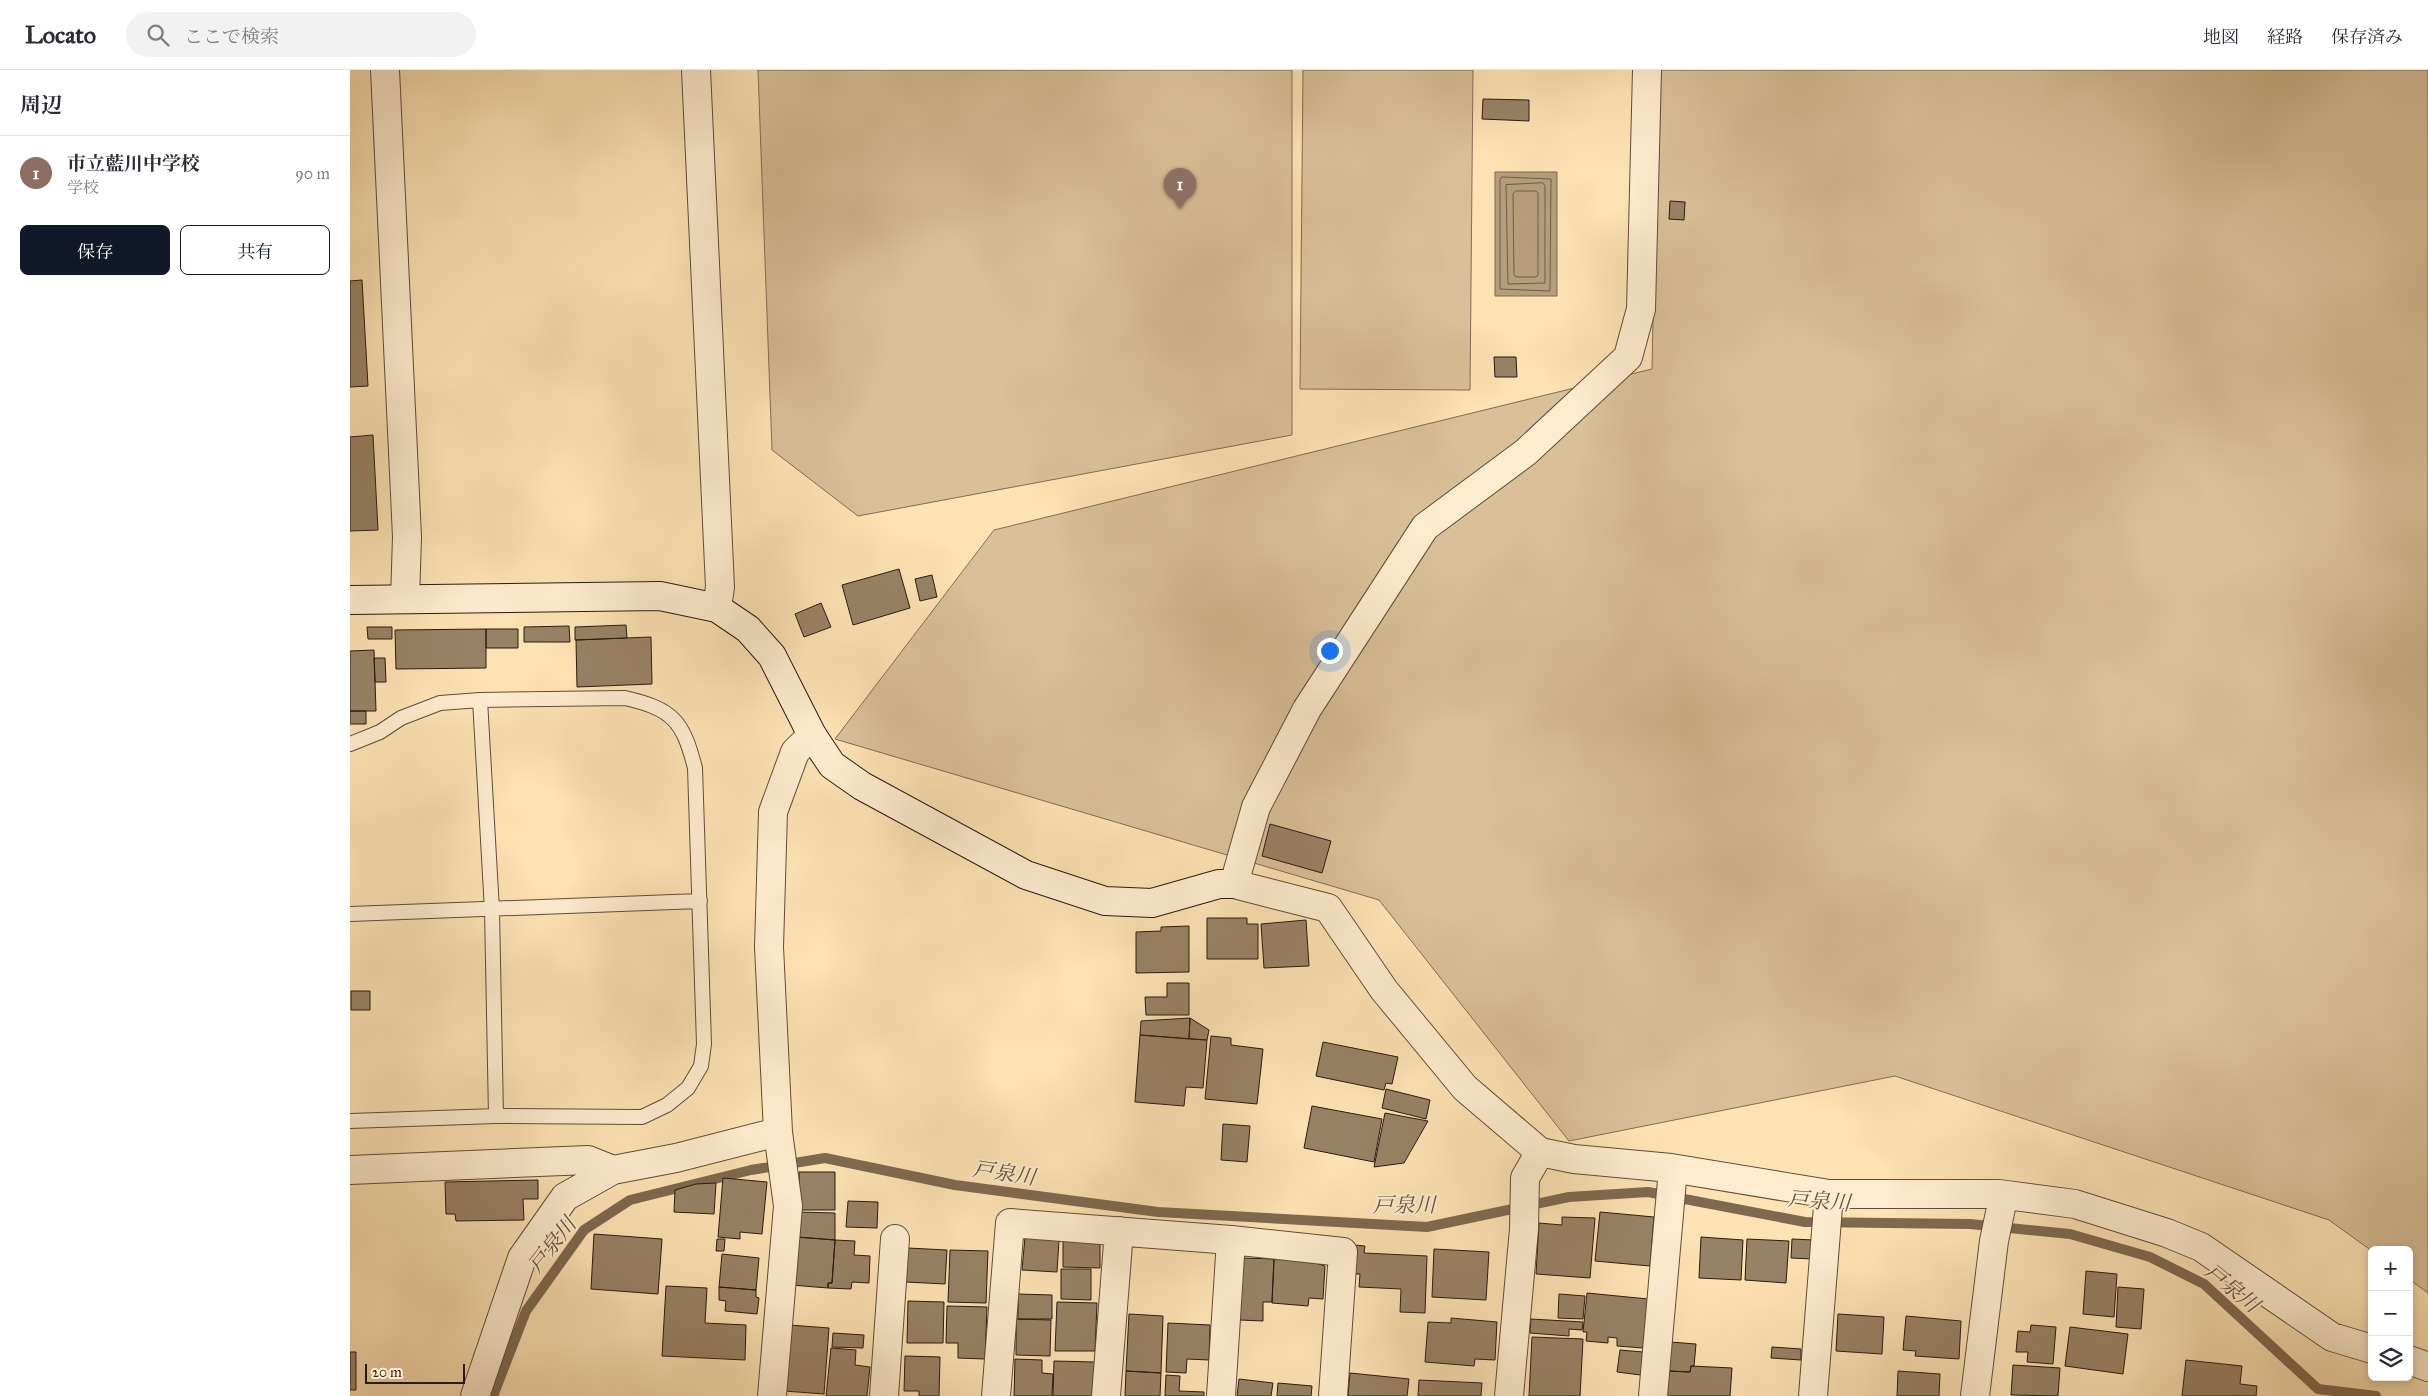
<!DOCTYPE html>
<html lang="ja">
<head>
<meta charset="utf-8">
<style>
  :root { --surface:#fff; --page:#f2f2f3; --text:#2b2b33; --muted:#7c7c81; --line:#e1e1e2; --accent:#111827 }
  body { margin:0; font-family:"IM FELL Great Primer","Noto Serif JP",serif; background:var(--page); color:var(--text) }
  .controls { position:absolute; right:15px; bottom:15px; display:grid; overflow:hidden; border-radius:8px; box-shadow:0 2px 8px #0003 }
  .controls button { width:45px; height:45px; display:grid; place-items:center; padding:0; border:0; border-bottom:1px solid var(--line); background:var(--surface); color:var(--text); font:25px sans-serif }
  .scale { position:absolute; left:15px; bottom:12px; width:100px; box-sizing:border-box; padding-left:5px; border:2px solid #2b1a0f; border-top:0; font-size:14px; line-height:18px; white-space:nowrap; color:#2b1a0f; -webkit-text-stroke:4px #feecce; paint-order:stroke }
  .you { position:absolute; left:979px; top:580px; width:18px; height:18px; margin:-12px; border:4px solid #fff; border-radius:50%; background:#1a73e8; box-shadow:0 0 0 8px #1a73e833 }
  .badge { display:grid; place-items:center; width:32px; height:32px; border-radius:50%; background:var(--accent); color:#fff; font-size:16px; font-weight:700 }
  .pin { position:absolute; translate:-50% -41px; filter:drop-shadow(0 1px 2px #0008) }
  .pin::after { content:''; position:absolute; top:26px; width:18px; height:15px; background:inherit; clip-path:polygon(0 0,100% 0,50% 100%) }
  .list { margin:0; padding:0; list-style:none }
  h2 { display:flex; justify-content:space-between; align-items:center; height:65px; margin:0; padding:0 20px; font-size:21px }
  h2 small { font-size:16px; font-weight:400; color:var(--muted) }
  .list li { display:grid; grid-template-columns:32px 1fr auto; gap:15px; align-items:center; box-sizing:border-box; height:75px; padding:0 20px; border-top:1px solid var(--line) }
  .list b { display:block; font-size:19px; white-space:nowrap }
  .list p { margin:0; font-size:16px; white-space:nowrap; color:var(--muted) }
  .list em { font-size:16px; font-style:normal; color:var(--muted) }
  .actions { display:flex; gap:10px; padding:15px 20px }
  .actions a { flex:1; padding:11px 0; border:1px solid var(--accent); border-radius:8px; text-align:center; font-size:18px; color:var(--accent) }
  .actions .main { background:var(--accent); color:#fff }
  .icon { flex:none; width:28px; height:28px; fill:none; stroke:currentColor; stroke-width:2; stroke-linecap:round; stroke-linejoin:round }
  .map { position:relative; flex:none; width:2078px; height:1326px; overflow:hidden }
  header { display:flex; align-items:center; gap:30px; box-sizing:border-box; height:70px; padding:0 25px; background:var(--surface); border-bottom:1px solid var(--line) }
  header strong { font-size:24px }
  nav { display:flex; gap:28px; margin-inline-start:auto; font-size:18px }
  .search { width:350px; height:45px; background:var(--page); display:flex; align-items:center; gap:12px; box-sizing:border-box; padding:0 18px; border-radius:28px; color:var(--muted); font-size:19px }
  main { display:flex }
  aside { flex:1; background:var(--surface) }
  .map>svg:first-child { display:block }
  .green { fill:#d9c098; stroke:#826d54 }
  .water { fill:#b69e7c; stroke:#7e6950 }
  .lines { fill:none; stroke-linecap:round; stroke-linejoin:round }
  .shore { stroke:#705c46; stroke-width:1 }
  .stream { stroke:#7e6950; stroke-width:10 }
  .building { fill:#988265; stroke:#2b1a0f }
  .lane-casing { stroke:#604c38; stroke-width:16 }
  .street-casing { stroke:#604c38; stroke-width:30 }
  .secondary-casing { stroke:#2b1a0f; stroke-width:30 }
  .lane { stroke:#feecce; stroke-width:14 }
  .street { stroke:#feecce; stroke-width:28 }
  .secondary { stroke:#feecce; stroke-width:28 }
  .labels { text-anchor:middle; stroke-width:4; stroke-linejoin:round; paint-order:stroke }
  .water-label { font-size:21px; font-style:italic; fill:#634f3b; stroke:#feecce }
</style>
</head>
<body>
<header>
<strong>Locato</strong>
<div class="search"><svg class="icon" aria-label="search" viewBox="0 0 24 24"><circle cx="10" cy="10" r="6"/><path d="M15 15l6 6"/></svg>ここで検索</div>
<nav><a>地図</a><a>経路</a><a>保存済み</a></nav>
</header>
<main>
<aside>
<h2>周辺<small></small></h2>
<ul class="list">
<li><span class="badge" style="background:#8d6e63">1</span><div><b>市立藍川中学校</b><p>学校</p></div><em>90 m</em></li>
</ul>
<div class="actions"><a class="main">保存</a><a>共有</a></div>
</aside>
<div class="map">
<svg width="2078" height="1326" viewBox="0 0 2078 1326">
  <rect width="100%" height="100%" fill="#fde2b4"/>
  <filter id="stains"><feTurbulence type="fractalNoise" baseFrequency=".004" numOctaves="4"/><feColorMatrix values="0 0 0 0 .2 0 0 0 0 .09 0 0 0 0 .02 0 0 0 .5 -.17"/></filter>
  <radialGradient id="worn" r=".72"><stop offset=".6" stop-color="#630" stop-opacity="0"/><stop offset="1" stop-color="#630" stop-opacity=".3"/></radialGradient>
  <path class="green" d="M408,0H942V365L508,446L422,380Z
    M953,0H1123L1120,320L950,319Z
    M1308,0H2078V1223L2059,1209V1180L2022,1181L1979,1150L1545,1006L1219,1071L1029,830L485,669L644,460L1302,299Z"/>
  <path class="water" d="M1145,102H1207V226H1145Z"/>
  <g class="lines">
    <path class="shore" d="M1152,107L1201,109L1200,221L1150,219V110Z
      M1193,113L1195,116V213L1158,214L1156,115Z
      M1166,121H1186L1188,123V205L1186,207H1166L1164,205L1163,124Z"/>
    <path class="stream" d="M143,1326L176,1241L234,1160L280,1130L401,1100L475,1088L605,1115L808,1142L1077,1157L1219,1127L1298,1122L1455,1152L1620,1154L1720,1164L1800,1187L1854,1214L1968,1319L2026,1326"/>
  </g>
  <path class="building" d="M1133,29L1179,30V51L1132,49Z
    M1320,131L1335,132L1334,150L1319,149Z
    M12,210L18,316L0,317V211Z
    M1144,287H1166L1167,307H1145Z
    M23,365L28,460L0,461V367Z
    M549,499L560,538L503,555L492,515Z
    M582,505L587,527L570,531L565,509Z
    M471,533L481,557L454,567L445,544Z
    M276,555L277,568L225,570V557Z
    M219,556L220,572H174V557Z
    M17,557H42V569H18Z
    M136,559H168V578H136Z
    M136,559V598L46,599L45,560Z
    M301,567L302,614L227,617L226,570Z
    M24,580L26,641H0V581Z
    M24,588H35L36,612H25Z
    M0,641H16V654H0Z
    M920,754L981,771L972,803L912,786Z
    M857,848H897V854H908V889H857Z
    M956,850L959,896L914,898L911,854Z
    M839,856V902L786,903V862L811,861V857Z
    M817,913H839V945H796L795,927H817Z
    M1,921H20V940H1Z
    M840,948L859,960L857,970L839,969Z
    M840,948L839,969L790,965L791,951Z
    M790,965L857,970L853,1018L836,1017L834,1036L785,1032Z
    M861,966L881,968V975L913,979L907,1034L855,1029Z
    M973,972L1048,987L1042,1014L1036,1013L1034,1020L966,1006Z
    M1036,1019L1080,1030L1076,1049L1032,1038Z
    M962,1036L1032,1049L1024,1092L954,1078Z
    M1035,1043L1078,1051L1054,1093L1024,1097Z
    M873,1054L900,1056L897,1092L871,1090Z
    M449,1102H485V1140H449Z
    M373,1108L417,1112L412,1164L390,1162V1169L368,1167Z
    M188,1110V1129H173L174,1150L106,1151L105,1144H96L95,1112Z
    M366,1113L364,1144L324,1142L325,1120L346,1114Z
    M498,1131L528,1132L527,1158L496,1157Z
    M448,1142L485,1143V1170L447,1167Z
    M1250,1142L1304,1147L1300,1196L1245,1191Z
    M1212,1147L1245,1148L1240,1208L1186,1204L1189,1153L1212,1155Z
    M244,1164L312,1169L308,1224L241,1219Z
    M447,1167L485,1170L482,1213H478V1218L441,1215Z
    M675,1167L709,1170L707,1202L672,1200Z
    M1351,1167L1393,1170L1391,1210L1349,1208Z
    M367,1169H375L374,1181H366Z
    M1397,1169L1439,1171L1436,1213L1395,1210Z
    M1442,1169L1464,1170L1463,1189L1441,1188Z
    M485,1170L505,1171L504,1185L520,1186L519,1213L502,1212L501,1219L478,1218V1213H482Z
    M713,1170H750V1198L713,1197Z
    M1004,1175L1015,1176L1014,1183L1077,1186L1075,1243L1050,1242L1051,1219L1009,1217L1010,1204H1003Z
    M558,1178L597,1180L595,1214L556,1212Z
    M1084,1179L1139,1182L1136,1230L1082,1227Z
    M600,1180L638,1181L636,1233L598,1232Z
    M372,1184L409,1188L406,1220L369,1217Z
    M893,1188L924,1189L922,1232H913V1251L890,1250Z
    M924,1189L959,1191L975,1196L973,1229L959,1228L958,1236L922,1233Z
    M711,1199H741V1230L711,1229Z
    M1736,1201L1767,1204L1764,1247L1733,1244Z
    M316,1216L357,1218L355,1253L396,1255L395,1290L312,1286Z
    M369,1217L406,1220V1227L409,1228L407,1244L375,1241L376,1231L369,1230Z
    M1768,1217L1794,1219L1791,1259L1766,1257Z
    M1237,1223L1298,1229L1293,1278L1267,1276V1268L1258,1267V1273L1236,1271L1237,1262H1233Z
    M668,1224L702,1225V1249H668Z
    M1209,1224L1235,1226L1233,1249L1208,1248Z
    M558,1231L594,1232L593,1273H557Z
    M707,1232L747,1233L745,1281H705Z
    M597,1236L637,1237L635,1289L608,1288V1273H596Z
    M779,1244L813,1246L811,1303L776,1301Z
    M1488,1244L1534,1247L1532,1284L1486,1281Z
    M1556,1246L1611,1251L1609,1289L1565,1286L1566,1281L1553,1280Z
    M1101,1248L1147,1252L1145,1290L1125,1289L1124,1296L1075,1292L1078,1252L1101,1253Z
    M666,1249L701,1250L700,1286L666,1285Z
    M1181,1249L1233,1252L1232,1260L1219,1259V1266L1180,1263Z
    M818,1253L860,1255L859,1290L837,1289L836,1303L816,1302Z
    M439,1255L479,1258L474,1324L434,1321Z
    M1681,1255L1706,1257L1703,1294L1677,1292L1678,1282H1666L1668,1261L1680,1262Z
    M1720,1257L1778,1264L1773,1304L1715,1296Z
    M483,1263L514,1265L513,1278L482,1277Z
    M1182,1267L1233,1269L1230,1326H1179Z
    M1320,1272L1346,1274L1344,1296H1341L1340,1302L1318,1301Z
    M1422,1277L1451,1279V1290L1421,1288Z
    M481,1278L506,1280L505,1295L520,1297L517,1326H476Z
    M1270,1280L1293,1282L1291,1305L1267,1302Z
    M0,1282H6V1320H0Z
    M555,1286L590,1287L589,1326H569V1321H554Z
    M665,1289L692,1290V1303L703,1304L702,1326H664Z
    M1836,1290L1892,1296L1890,1314L1907,1316L1906,1326H1832Z
    M704,1291L745,1292L744,1326H703Z
    M1663,1295L1710,1298L1708,1326L1661,1325Z
    M1341,1296L1382,1298L1380,1326H1317L1319,1301L1340,1302Z
    M776,1301L811,1303L810,1326H775Z
    M1548,1301L1590,1304L1589,1326H1547Z
    M1000,1303L1059,1309L1057,1326H998Z
    M816,1305L830,1306L829,1321L854,1322V1326H815Z
    M889,1309L923,1313L921,1326H887Z
    M1069,1310L1132,1313L1131,1326H1068Z
    M928,1313L962,1316L961,1326H927Z"/>
  <g class="lines">
    <defs>
      <path id="lane" d="M130,630L142,840L146,1046
        M0,674L30,662L51,648L90,633L130,630L275,628C323,639 333,651 345,698L354,974L351,996L338,1018L317,1035L292,1047L146,1046L0,1051
        M0,844L350,831"/>
      <path id="street" d="M35,0L57,467L55,529
        M346,0L370,517L367,538
        M1297,0L1291,239L1278,287L1176,382L1075,457L957,639L906,737L884,814L978,838L1034,920L1115,1018L1190,1082L1224,1089L1321,1098L1479,1124H1649L1725,1134L1817,1163L1851,1177L1982,1267L2022,1279
        M0,1100L238,1090L263,1100
        M881,1170L993,1182L983,1326
        M2059,1290L2078,1297
        M125,1326L172,1188L215,1127L263,1100L326,1088L428,1062
        M422,1326L438,1136L428,1062L419,877L423,742L445,682L462,665
        M534,1326L545,1169
        M646,1326L660,1153L881,1170L871,1326
        M756,1326L769,1161
        M1159,1326L1174,1159L1175,1108L1190,1082
        M1303,1326L1322,1110L1321,1098
        M1463,1326L1479,1124
        M1625,1326L1644,1171L1651,1138L1649,1124"/>
      <path id="secondary" d="M0,530L310,526L367,538L398,559L422,586L462,665L482,695L512,716L676,805L755,831L802,833L869,814H884"/>
    </defs>
    <use href="#lane" class="lane-casing"/>
    <use href="#street" class="street-casing"/>
    <use href="#secondary" class="secondary-casing"/>
    <use href="#lane" class="lane"/>
    <use href="#street" class="street"/>
    <use href="#secondary" class="secondary"/>
  </g>
  <g class="labels">
    <g class="water-label">
      <text transform="translate(654 1103) rotate(8)" y="7">戸泉川</text>
      <text transform="translate(1469 1131) rotate(4)" y="7">戸泉川</text>
      <text x="1054" y="1142">戸泉川</text>
      <text transform="translate(202 1175) rotate(-52)" y="7">戸泉川</text>
      <text transform="translate(1882 1218) rotate(39)" y="7">戸泉川</text>
    </g>
  </g>
  <rect width="100%" height="100%" filter="url(#stains)"/>
  <rect width="100%" height="100%" fill="url(#worn)"/>
</svg>
<div class="controls">
<button>+</button>
<button>−</button>
<button><svg class="icon" aria-label="layers" viewBox="0 0 24 24"><path d="M12 4l9 5-9 5-9-5zM3 14l9 5 9-5"/></svg></button>
</div>
<div class="scale">20 m</div>
<div class="you"></div>
<div class="pin badge" style="left:830px;top:139px;background:#8d6e63">1</div>
</div>
</main>
</body>
</html>
